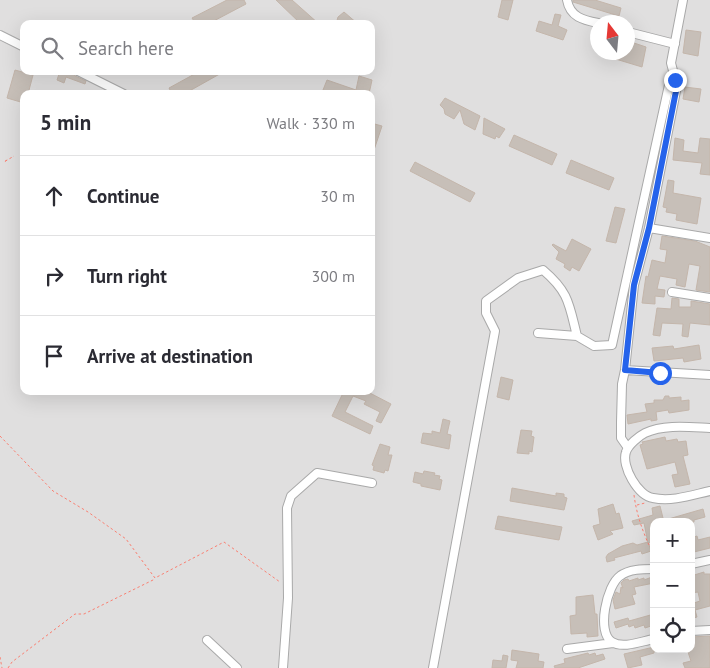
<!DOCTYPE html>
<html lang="en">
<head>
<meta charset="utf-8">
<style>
  :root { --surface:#fff; --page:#f2f2f3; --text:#2b2b33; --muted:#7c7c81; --line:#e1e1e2 }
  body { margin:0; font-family:"PT Sans",sans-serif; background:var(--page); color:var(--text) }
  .controls { position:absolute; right:15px; bottom:15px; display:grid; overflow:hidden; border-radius:10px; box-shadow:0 5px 20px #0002 }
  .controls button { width:45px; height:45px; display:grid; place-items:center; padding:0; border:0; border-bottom:1px solid var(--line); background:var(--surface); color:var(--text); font:25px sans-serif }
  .compass { position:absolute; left:590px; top:15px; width:45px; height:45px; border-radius:50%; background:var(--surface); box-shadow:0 5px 20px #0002; rotate:344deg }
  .stop { position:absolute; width:15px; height:15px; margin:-11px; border:4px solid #2563eb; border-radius:50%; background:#fff }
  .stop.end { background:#2563eb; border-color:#fff; box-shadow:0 1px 5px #0008 }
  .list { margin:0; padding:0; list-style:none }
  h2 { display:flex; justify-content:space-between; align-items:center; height:65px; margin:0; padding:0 20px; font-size:21px }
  h2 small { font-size:16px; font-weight:400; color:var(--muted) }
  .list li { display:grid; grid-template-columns:32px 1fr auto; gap:15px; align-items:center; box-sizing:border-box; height:80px; padding:0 20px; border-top:1px solid var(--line) }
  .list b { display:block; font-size:19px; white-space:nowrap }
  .list em { font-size:16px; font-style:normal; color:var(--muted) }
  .icon { flex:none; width:28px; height:28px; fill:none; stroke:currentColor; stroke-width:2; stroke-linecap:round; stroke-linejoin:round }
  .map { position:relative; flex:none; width:710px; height:668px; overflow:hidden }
  .search { position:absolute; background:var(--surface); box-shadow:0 5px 20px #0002; left:20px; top:20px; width:355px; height:55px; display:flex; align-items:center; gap:12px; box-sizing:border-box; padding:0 18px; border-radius:10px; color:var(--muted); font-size:19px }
  .panel { position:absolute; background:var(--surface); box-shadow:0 5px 20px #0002; left:20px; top:90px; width:355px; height:305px; border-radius:10px }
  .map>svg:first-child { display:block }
  .residential { fill:#e0dfdf; fill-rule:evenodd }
  .building { fill:#c7bfb8; stroke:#c4b6ab }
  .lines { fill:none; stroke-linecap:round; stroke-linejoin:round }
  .minor-casing { stroke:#a9a9a9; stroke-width:10 }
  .path { stroke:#fa8072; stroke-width:1; stroke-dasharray:2.5 2.5; stroke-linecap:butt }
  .minor { stroke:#fff; stroke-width:8 }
  .route { stroke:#2563eb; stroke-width:6 }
</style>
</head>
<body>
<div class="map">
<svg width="710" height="668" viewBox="0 0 710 668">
  <rect width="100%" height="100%" fill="#f2efe9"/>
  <path class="residential" d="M0,0H710V668H0ZM598,22H628V52H598ZM24,24H371V71H24ZM24,94H371V391H24ZM654,522H691V649H654Z"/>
  <path class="building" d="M227,0H244L246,4L208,24H196L192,18Z
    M276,0H292L319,24H301Z
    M502,0H513L508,20L498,17Z
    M573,0H595L621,8L619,16L573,2Z
    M344,12L358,24H336L338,17Z
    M555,14L561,15L558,26L567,30L563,40L536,31L539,21L552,25Z
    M686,30L701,32L698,56L683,53Z
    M628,41L646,47L642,67L609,57L611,52H628Z
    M15,70L33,75L28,94H24V103L7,98Z
    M60,71H72L75,76L86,81L85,84L66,77L64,83L57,80Z
    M200,71H225L184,94H172L169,88Z
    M359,76L372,80L369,94H333L323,90L327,80L356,90Z
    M685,87L701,89L699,102L683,99Z
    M445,98L480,116L475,130L464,124L460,110L454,119L445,114L444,109L440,105Z
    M484,118L505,129L499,138L496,136L495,139L483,134Z
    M371,123L382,126L372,156L371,155Z
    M514,135L557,154L552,165L509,146Z
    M675,138L684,140L683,151L698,153L700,138L710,139V175L700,174L702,163L673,160Z
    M571,160L614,178L609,190L566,173Z
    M415,162L475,193L470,202L410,171Z
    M668,180L674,181L673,193L701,198L697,224L676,220L677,214L666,212L667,208L663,207Z
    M615,207L625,209L616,243L606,241Z
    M662,236L695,241L710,247V292L696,290L700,266L689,264L685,287L676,285L677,279L660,276L657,289L665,290L664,297L655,296V304L642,303L646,276L648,277L652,260L665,263L667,250L660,249Z
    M572,239L591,249L579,271L572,267L570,271L564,267L565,264L556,259L559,252L552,245L553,244L566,251Z
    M672,298L679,299V307H691V301L710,304V325L690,323L688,337L682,336L683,324L662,323L660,336L653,335L657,308L671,309Z
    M699,345L701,359L684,362L683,358L654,361L652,348L673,346L674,349Z
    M501,377L513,380L509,400L497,397Z
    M341,391H366L391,404L381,423L376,421L380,412L364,404L366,401L353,396L345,412L373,426L370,434L332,416L343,393Z
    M665,396H669V398L681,397V401L689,400V410L669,413L668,410L656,412L657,420L651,421V419L628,424L627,415L647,412L645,404L654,403V400H663Z
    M443,419L450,421L447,434L451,435L449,449L421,443L423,433L432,434V431L440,433Z
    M521,430L532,431L531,436L534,437L532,452L529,451V454L517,453Z
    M665,437L666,441L677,439L678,442L686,441L688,455L683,456L690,484L675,487L672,475L678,474L675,462L647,469L640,445L643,444L642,442Z
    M380,444L390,447L388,455H392L388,471L385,470L384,473L373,470L374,466L372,465Z
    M424,471L435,473L434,475L440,476L439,479L442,480L440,490L421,486V484L413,482L415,472L423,474Z
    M512,488L556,496V493L564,494V497L567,498L564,510L510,501Z
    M613,504L616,514L619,513L623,528L610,531L613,534L598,540L593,526L600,524L598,509Z
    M660,506L664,522H652L654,528V542L648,543L644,523L634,525L632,521L653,515L652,508Z
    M703,509L705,517L694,520V522H665V520Z
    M498,516L562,527L559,540L495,529Z
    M697,536L698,540L710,537V548L694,552L693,547H691V538Z
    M648,542L651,551L642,554L641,551L614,558L615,560L607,562L606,557L608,554L622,546L633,543L637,545Z
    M704,572V574H710V606L695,610L697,617L691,619V602H693L694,603L700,601L698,592L691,593V576Z
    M652,577L654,583L634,587L636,594L632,595L635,604L615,609L613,600L616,592L620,594L621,587L623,588L621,583L624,580L628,579L629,581L638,578V580L644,578V580Z
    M593,595L595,614H597L598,636L587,637V633L571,634L570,616L576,615V597Z
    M654,614V625L645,628L644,625L635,628L634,625L629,627L628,624L616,628L614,622L628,618L629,621Z
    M710,636V668H685L683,663L691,661L687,649H691V637Z
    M654,647V653L640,657L642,665L628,668L624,654Z
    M512,650L539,654L538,661L544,662L543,668H516L518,661L511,660Z
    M588,653L589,655L595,653L596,656L603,654L605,659L578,668H555L554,666L565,663L564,659Z
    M503,655L508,656L506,668H492L493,660L502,661Z"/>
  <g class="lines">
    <defs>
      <path id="minor" d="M567,0C570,17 583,20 598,23
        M628,32L675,44
        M0,35L24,47
        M78,71L124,94
        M649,228L710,238
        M672,292L710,298
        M538,333L577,336
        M625,370L710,375
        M710,428C689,427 664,424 645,433C639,436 628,445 626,452C621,466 638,496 653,498C672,502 692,495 710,491
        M628,448L621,438V422L622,384L625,370L634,285L649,228L677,86L671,63L683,0
        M691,564L710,560
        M654,569C643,569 629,569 620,576C607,585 596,632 612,642C623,649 642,641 654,639
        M691,631L710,630
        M207,640L237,668
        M567,649L613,643
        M283,668L288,598L287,508L291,496L317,473L372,483
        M433,668L495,331L486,313V301L518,278L543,270C569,292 569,304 577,336L594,346L612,345L669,85"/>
    </defs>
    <use href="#minor" class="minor-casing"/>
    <path class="path" d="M7,160L4,162L14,156
      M0,436L53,491L88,512L126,539L155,578L224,542L280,582
      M634,495C636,510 640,524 646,538C648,545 652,548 654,555
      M637,505L645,503
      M0,657L2,668
      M8,668L12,662L75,614H84L155,579"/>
    <use href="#minor" class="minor"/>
  </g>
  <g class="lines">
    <path class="route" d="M660,373L625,370L634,285L649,228L677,86L675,80"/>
  </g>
</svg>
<div class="controls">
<button>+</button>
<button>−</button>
<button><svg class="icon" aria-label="locate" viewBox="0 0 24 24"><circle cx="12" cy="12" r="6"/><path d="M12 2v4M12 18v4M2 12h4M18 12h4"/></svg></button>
</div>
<svg class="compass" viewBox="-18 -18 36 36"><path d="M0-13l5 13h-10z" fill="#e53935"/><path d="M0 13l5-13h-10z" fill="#7c7c81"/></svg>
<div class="stop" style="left:660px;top:373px"></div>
<div class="stop end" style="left:675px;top:80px"></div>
<div class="search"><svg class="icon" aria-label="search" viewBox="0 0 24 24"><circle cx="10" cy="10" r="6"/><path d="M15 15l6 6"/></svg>Search here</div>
<section class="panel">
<h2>5 min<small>Walk · 330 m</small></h2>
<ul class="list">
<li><svg class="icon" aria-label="ahead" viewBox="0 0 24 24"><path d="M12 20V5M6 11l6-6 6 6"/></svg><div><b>Continue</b></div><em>30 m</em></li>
<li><svg class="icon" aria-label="right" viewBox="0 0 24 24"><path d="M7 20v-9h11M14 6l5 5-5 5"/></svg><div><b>Turn right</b></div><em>300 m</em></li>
<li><svg class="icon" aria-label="arrive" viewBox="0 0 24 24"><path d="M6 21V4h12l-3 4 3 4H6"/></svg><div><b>Arrive at destination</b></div></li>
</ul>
</section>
</div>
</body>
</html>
